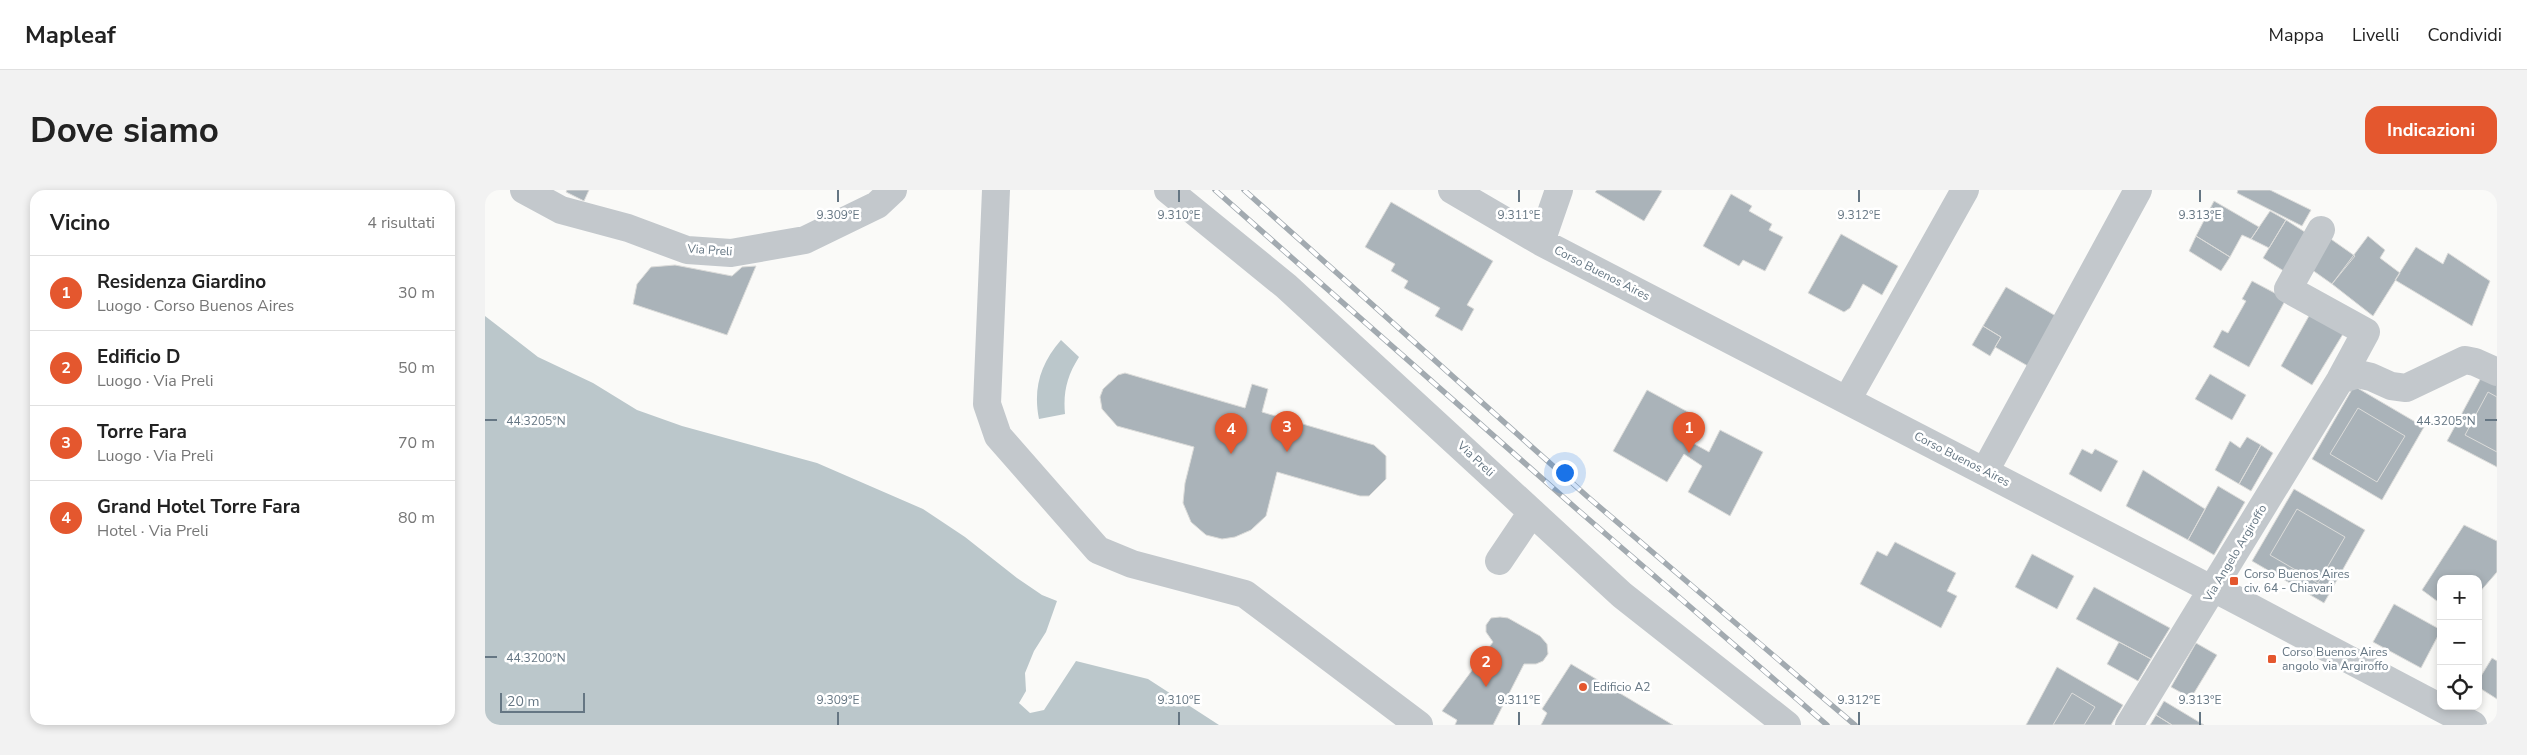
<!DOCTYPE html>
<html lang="it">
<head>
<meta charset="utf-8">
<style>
  :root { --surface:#fff; --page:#f2f2f2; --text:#222; --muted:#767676; --line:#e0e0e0; --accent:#e4572e }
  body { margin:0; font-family:"Nunito Sans",sans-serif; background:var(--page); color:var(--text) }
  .controls { position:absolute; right:15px; bottom:15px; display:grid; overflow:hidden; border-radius:10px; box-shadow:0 2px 8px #0003 }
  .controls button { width:45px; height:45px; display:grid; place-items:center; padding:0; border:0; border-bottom:1px solid var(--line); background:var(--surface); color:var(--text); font:25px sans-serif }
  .scale { position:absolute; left:15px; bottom:12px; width:85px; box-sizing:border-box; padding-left:5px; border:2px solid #657683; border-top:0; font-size:14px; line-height:18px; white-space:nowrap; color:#657683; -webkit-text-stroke:4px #fff; paint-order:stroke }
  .you { position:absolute; left:1079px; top:282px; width:18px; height:18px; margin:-12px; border:4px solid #fff; border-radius:50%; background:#1a73e8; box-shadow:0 0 0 8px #1a73e833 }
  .badge { display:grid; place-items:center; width:32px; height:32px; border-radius:50%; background:var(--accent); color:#fff; font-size:16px; font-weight:700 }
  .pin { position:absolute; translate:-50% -41px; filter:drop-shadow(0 1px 2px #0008) }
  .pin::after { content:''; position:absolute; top:26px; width:18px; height:15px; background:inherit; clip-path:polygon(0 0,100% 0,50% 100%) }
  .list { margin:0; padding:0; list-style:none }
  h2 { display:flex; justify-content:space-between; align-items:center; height:65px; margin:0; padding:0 20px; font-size:21px }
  h2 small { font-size:16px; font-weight:400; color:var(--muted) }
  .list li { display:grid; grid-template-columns:32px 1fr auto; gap:15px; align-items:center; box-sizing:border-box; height:75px; padding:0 20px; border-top:1px solid var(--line) }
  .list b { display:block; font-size:19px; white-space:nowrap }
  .list p { margin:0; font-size:16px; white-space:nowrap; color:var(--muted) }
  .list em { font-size:16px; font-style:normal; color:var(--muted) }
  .icon { flex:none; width:28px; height:28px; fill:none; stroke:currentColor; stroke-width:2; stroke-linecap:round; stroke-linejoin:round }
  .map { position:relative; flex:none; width:2012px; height:535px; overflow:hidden; border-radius:15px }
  header { display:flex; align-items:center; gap:30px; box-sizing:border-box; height:70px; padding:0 25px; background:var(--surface); border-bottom:1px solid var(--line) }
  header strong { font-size:24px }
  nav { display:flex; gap:28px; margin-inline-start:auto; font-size:18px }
  .intro { display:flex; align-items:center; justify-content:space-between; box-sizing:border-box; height:120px; padding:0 30px }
  h1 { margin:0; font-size:35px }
  .button { padding:12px 22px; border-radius:15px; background:var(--accent); color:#fff; font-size:18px; font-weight:700 }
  main { display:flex; gap:30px; padding:0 30px }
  aside { flex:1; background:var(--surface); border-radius:15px; box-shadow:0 2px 8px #0003 }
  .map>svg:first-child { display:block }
  .water { fill:#bbc7cb }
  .building { fill:#aab3b9; stroke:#dcdcda }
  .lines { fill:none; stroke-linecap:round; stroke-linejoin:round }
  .minor { stroke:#c3c8cc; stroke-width:28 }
  .rail-casing { stroke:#a2aab0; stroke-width:5.5 }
  .rail { stroke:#fff; stroke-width:4; stroke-dasharray:11; stroke-linecap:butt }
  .ticks { fill:none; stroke:#657683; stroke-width:2 }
  .poi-dot { fill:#e4572e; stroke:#fff; stroke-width:2 }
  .labels { text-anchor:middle; stroke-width:5; stroke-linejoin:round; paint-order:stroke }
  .street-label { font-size:12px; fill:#657683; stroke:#fff }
  .poi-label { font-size:12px; fill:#657683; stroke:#fff; text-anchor:start }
  .ticks-label { font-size:12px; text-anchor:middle; fill:#657683; stroke:#fff; stroke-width:5; stroke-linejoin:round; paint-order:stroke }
</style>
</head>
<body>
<header>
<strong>Mapleaf</strong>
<nav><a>Mappa</a><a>Livelli</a><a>Condividi</a></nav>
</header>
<div class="intro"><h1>Dove siamo</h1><a class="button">Indicazioni</a></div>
<main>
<aside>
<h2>Vicino<small>4 risultati</small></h2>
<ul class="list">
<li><span class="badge">1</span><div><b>Residenza Giardino</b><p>Luogo · Corso Buenos Aires</p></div><em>30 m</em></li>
<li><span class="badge">2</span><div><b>Edificio D</b><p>Luogo · Via Preli</p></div><em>50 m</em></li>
<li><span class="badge">3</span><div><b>Torre Fara</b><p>Luogo · Via Preli</p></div><em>70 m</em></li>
<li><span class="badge">4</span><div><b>Grand Hotel Torre Fara</b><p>Hotel · Via Preli</p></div><em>80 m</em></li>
</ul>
</aside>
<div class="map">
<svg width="2012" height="535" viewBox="0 0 2012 535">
  <rect width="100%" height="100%" fill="#fafaf8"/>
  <path class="water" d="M0,126L53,167L108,193L152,220L197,236L332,273L438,319L480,347L532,388L557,405L572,411L561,442L549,461L540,483L541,501L534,513L545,523L559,520L591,471L663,489L734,535H0Z
    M576,150L594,167C582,186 578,202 580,224L554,229C548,199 555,174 576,150Z"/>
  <path class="building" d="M82,0H104L99,11L81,2Z
    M1112,0H1174L1177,1L1159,31L1110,2Z
    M1753,0H1785L1826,20L1817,36L1752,3Z
    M1246,4L1267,16L1264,21L1287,34L1284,40L1298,47L1280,81L1258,70L1254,76L1218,56Z
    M1729,11L1774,37L1766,49L1757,45L1745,67L1711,46Z
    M906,12L1008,71L982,115L989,119L977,141L950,126L955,118L919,98L923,91L906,81L910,74L880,57Z
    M1785,21L1801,30L1784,58L1766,49Z
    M1801,30L1823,44L1802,83L1778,68Z
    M1356,44L1413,76L1397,105L1378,94L1365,118L1359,122L1323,103Z
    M1711,46L1745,67L1736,81L1704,61Z
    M1883,46L1900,60L1895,68L1915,83L1888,126L1847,94Z
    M1843,47L1870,66L1847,94L1823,77Z
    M1931,57L1958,74L1963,63L2005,91L1987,136L1910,90Z
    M190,75L247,86L257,77L271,76L242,145L148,114L152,94L166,77Z
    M1767,91L1801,109L1764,177L1728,157L1737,140L1743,143L1761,111L1757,109Z
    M1521,97L1576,129L1548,179L1510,157L1516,147L1498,136Z
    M1825,124L1858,144L1827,195L1796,176Z
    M1498,136L1516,147L1505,166L1487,155Z
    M640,183L760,218L767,194L783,199L777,222L889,255L901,266V289L884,306H875L792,282L781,326L766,340L750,347L737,349L721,345L706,332L698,313L700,293L709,257L632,236L617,219L615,207L618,199L633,185Z
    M1725,184L1761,205L1747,230L1710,209Z
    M1997,186L2012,194V277L1962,251Z
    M1869,196L1939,237L1897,310L1827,269Z
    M1162,200L1216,229L1204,251L1224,262L1235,240L1278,262L1245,326L1203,302L1217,276L1199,264L1182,292L1128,261Z
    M2003,202L2012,207V262L1980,245Z
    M1873,218L1920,246L1892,292L1845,264Z
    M1762,247L1776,255L1754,294L1730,280L1745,251L1755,258Z
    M1776,255L1788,263L1766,301L1754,294Z
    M1597,259L1607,264L1610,259L1633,271L1616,302L1584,284Z
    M1658,280L1720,319L1703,350L1641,316Z
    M1733,296L1760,312L1729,365L1703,350Z
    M1809,299L1880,340L1839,413L1767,371Z
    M1812,319L1860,347L1833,393L1785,365Z
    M1979,335L2012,351V382L1993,404V389H1956V414L1937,400Z
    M1410,352L1471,383L1462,401L1472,406L1456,438L1375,394L1392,361L1402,366Z
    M1547,364L1589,386L1572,419L1530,397Z
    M1609,397L1685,438L1666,469L1591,429Z
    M1909,414L1956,440L1936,478L1888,452Z
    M1015,427L1023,428L1055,446L1062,454L1063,464L1058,471L1051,474H1039L1008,535H970L972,530L957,521L1008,452L1001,442V435L1006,428Z
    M1634,452L1666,469L1653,491L1622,474Z
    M1711,453L1732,465L1706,508L1686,497Z
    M2007,468L2012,471V509L1993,497V491Z
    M1086,474L1188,535H1056L1062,523L1057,519Z
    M1572,477L1638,515L1626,535H1541Z
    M1587,503L1610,517L1599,535H1568Z
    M1679,511L1719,535H1687L1671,525Z
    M1671,525L1687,535H1665Z"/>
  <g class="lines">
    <path class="minor" d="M39,0L76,20L143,38L202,60L246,63L320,50L392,15L408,0
      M511,0L502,214L513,246L613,360L647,374L760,404L934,535
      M683,0L801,96L1137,405L1302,535
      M967,0L1056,52L1728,400L1740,404L1988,535
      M1056,52L1074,0
      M1855,190L1873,184L1886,187L1906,196L1921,198L1980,170L1990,172L2012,182
      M1362,210L1480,0
      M1500,281L1653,0
      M1014,371L1047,322
      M1644,535L1855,190L1881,142L1803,99L1836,40"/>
    <defs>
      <path id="rail" d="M730,0L1094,321L1342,535
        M759,0L1104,308L1370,535"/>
    </defs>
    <use href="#rail" class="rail-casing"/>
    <use href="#rail" class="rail"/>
  </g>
  <path class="ticks" d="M353,0V12M694,0V12M1034,0V12M1374,0V12M1715,0V12M0,230H12M2000,230H2012M0,467H12M353,522V535M694,522V535M1034,522V535M1374,522V535M1715,522V535"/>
  <g class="poi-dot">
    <rect x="1744" y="386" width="10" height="10" rx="2.5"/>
    <rect x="1782" y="464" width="10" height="10" rx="2.5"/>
    <circle cx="1098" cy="497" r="5"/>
  </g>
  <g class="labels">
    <g class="street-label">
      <text transform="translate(225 60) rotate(4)" y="4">Via Preli</text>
      <text transform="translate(1117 83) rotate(27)" y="4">Corso Buenos Aires</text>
      <text transform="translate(991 269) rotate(43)" y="4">Via Preli</text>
      <text transform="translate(1477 269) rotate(27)" y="4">Corso Buenos Aires</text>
      <text transform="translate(1750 363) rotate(-59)" y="4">Via Angelo Argiroffo</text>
    </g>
    <g class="poi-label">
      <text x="1759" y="388">Corso Buenos Aires<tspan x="1759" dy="14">civ. 64 - Chiavari</tspan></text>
      <text x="1797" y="466">Corso Buenos Aires<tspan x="1797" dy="14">angolo via Argiroffo</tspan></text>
      <text x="1108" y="501">Edificio A2</text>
    </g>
  </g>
  <g class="ticks-label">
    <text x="353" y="29">9.309°E</text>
    <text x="694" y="29">9.310°E</text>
    <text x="1034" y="29">9.311°E</text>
    <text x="1374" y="29">9.312°E</text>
    <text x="1715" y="29">9.313°E</text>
    <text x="51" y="235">44.3205°N</text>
    <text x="1961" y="235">44.3205°N</text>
    <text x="51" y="472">44.3200°N</text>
    <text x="353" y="514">9.309°E</text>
    <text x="694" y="514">9.310°E</text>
    <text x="1034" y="514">9.311°E</text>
    <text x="1374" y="514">9.312°E</text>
    <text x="1715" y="514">9.313°E</text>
  </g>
</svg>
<div class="controls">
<button>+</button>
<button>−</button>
<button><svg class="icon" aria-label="locate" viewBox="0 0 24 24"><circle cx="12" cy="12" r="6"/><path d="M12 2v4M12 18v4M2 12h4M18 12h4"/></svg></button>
</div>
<div class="scale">20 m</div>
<div class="you"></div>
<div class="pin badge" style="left:1204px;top:263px">1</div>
<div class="pin badge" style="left:1001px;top:497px">2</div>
<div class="pin badge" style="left:802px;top:262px">3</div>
<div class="pin badge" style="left:746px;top:264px">4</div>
</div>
</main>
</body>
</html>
